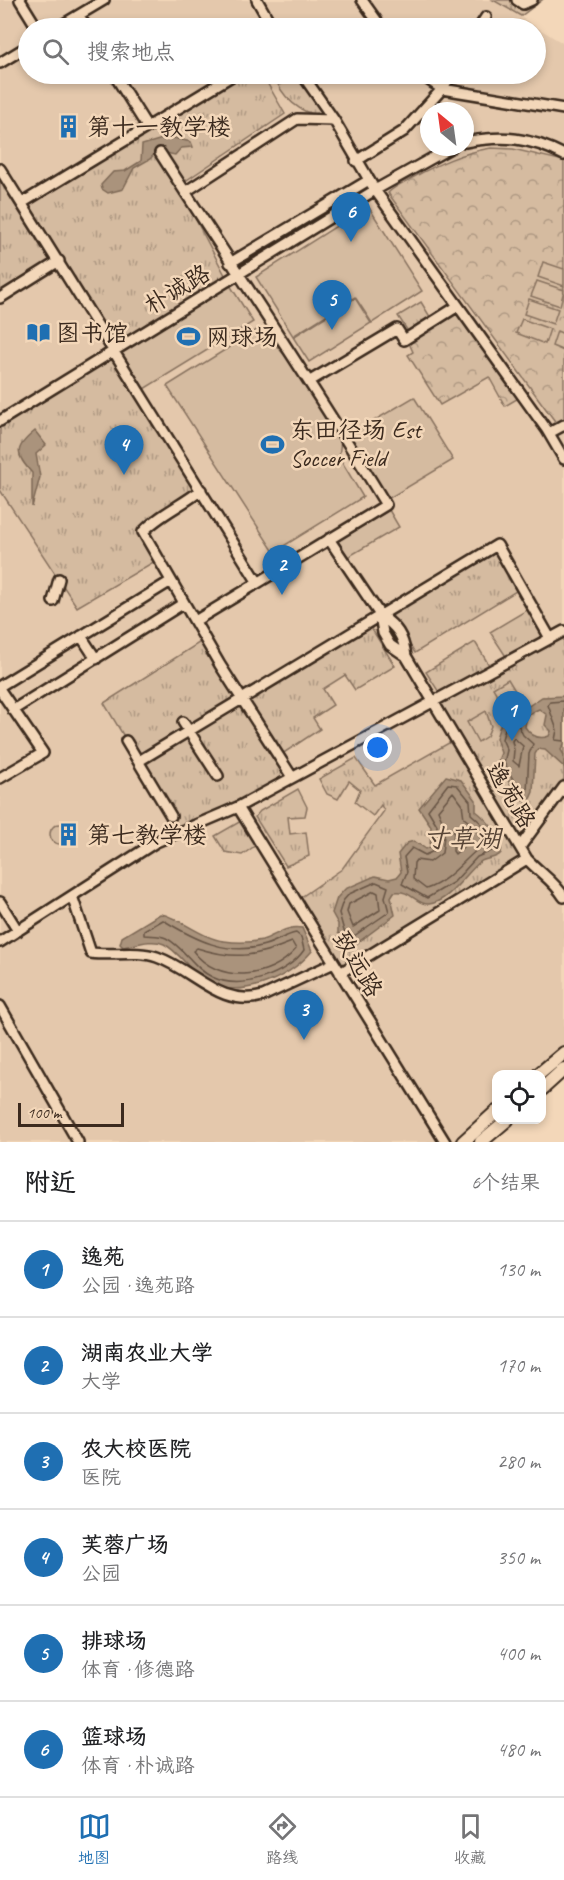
<!DOCTYPE html>
<html lang="zh">
<head>
<meta charset="utf-8">
<style>
  :root { --surface:#fff; --page:#f6f6f6; --text:#202124; --muted:#757577; --line:#e0e0e0; --accent:#1f6fb2 }
  body { margin:0; font-family:Caveat,"LXGW WenKai TC",sans-serif; background:var(--page); color:var(--text) }
  .controls { position:absolute; right:18px; bottom:18px; display:grid; overflow:hidden; border-radius:12px; box-shadow:0 3px 9px #0003 }
  .controls button { width:54px; height:54px; display:grid; place-items:center; padding:0; border:0; border-bottom:2px solid var(--line); background:var(--surface); color:var(--text); font:30px sans-serif }
  .compass { position:absolute; left:420px; top:102px; width:54px; height:54px; border-radius:50%; background:var(--surface); box-shadow:0 3px 9px #0003; rotate:331deg }
  .scale { position:absolute; left:18px; bottom:15px; width:106px; box-sizing:border-box; padding-left:6px; border:3px solid #3b2a1e; border-top:0; font-size:16px; line-height:21px; white-space:nowrap; color:#3b2a1e; -webkit-text-stroke:4px #f3d7b9; paint-order:stroke }
  .you { position:absolute; left:378px; top:748px; width:21px; height:21px; margin:-15px; border:4px solid #fff; border-radius:50%; background:#1a73e8; box-shadow:0 0 0 9px #1a73e833 }
  .badge { display:grid; place-items:center; width:39px; height:39px; border-radius:50%; background:var(--accent); color:#fff; font-size:20px; font-weight:700 }
  .pin { position:absolute; translate:-50% -50px; filter:drop-shadow(0 2px 3px #0008) }
  .pin::after { content:''; position:absolute; top:32px; width:21px; height:18px; background:inherit; clip-path:polygon(0 0,100% 0,50% 100%) }
  .list { margin:0; padding:0; list-style:none }
  h2 { display:flex; justify-content:space-between; align-items:center; height:78px; margin:0; padding:0 24px; font-size:26px }
  h2 small { font-size:20px; font-weight:400; color:var(--muted) }
  .list li { display:grid; grid-template-columns:39px 1fr auto; gap:18px; align-items:center; box-sizing:border-box; height:96px; padding:0 24px; border-top:2px solid var(--line) }
  .list b { display:block; font-size:22px; white-space:nowrap }
  .list p { margin:0; font-size:20px; white-space:nowrap; color:var(--muted) }
  .list em { font-size:20px; font-style:normal; color:var(--muted) }
  .icon { flex:none; width:33px; height:33px; fill:none; stroke:currentColor; stroke-width:2; stroke-linecap:round; stroke-linejoin:round }
  .map { position:relative; flex:none; width:564px; height:1142px; overflow:hidden }
  .search { position:absolute; background:var(--surface); box-shadow:0 3px 9px #0003; left:18px; right:18px; top:18px; height:66px; display:flex; align-items:center; gap:15px; box-sizing:border-box; padding:0 21px; border-radius:33px; color:var(--muted); font-size:22px }
  .sheet { height:654px; background:var(--surface) }
  nav { display:flex; justify-content:space-around; align-items:center; box-sizing:border-box; height:84px; border-top:2px solid var(--line); background:var(--surface); font-size:16px; color:var(--muted) }
  nav a { display:grid; justify-items:center; gap:3px }
  nav .on { color:var(--accent) }
  .map>svg:first-child { display:block }
  .built { fill:#e4c8ac; fill-rule:evenodd }
  .grass { fill:url(#grass-tufts); stroke:#88725f; stroke-width:1.5 }
  .forest { fill:url(#forest-crowns); stroke:#88725f; stroke-width:1.5 }
  .garden { fill:#d5bba0; stroke:#88725f; stroke-width:1.5 }
  .water { fill:#aa937c; stroke:#7e6956; stroke-width:1.5; fill-rule:evenodd }
  .lines { fill:none; stroke-linecap:round; stroke-linejoin:round }
  .shore { stroke:#675444; stroke-width:1.5 }
  .minor-casing { stroke:#3b2a1e; stroke-width:14 }
  .major-casing { stroke:#3b2a1e; stroke-width:16 }
  .minor { stroke:#f3d7b9; stroke-width:9 }
  .major { stroke:#f3d7b9; stroke-width:12 }
  .labels { text-anchor:middle; stroke-width:5; stroke-linejoin:round; paint-order:stroke }
  .poi-label { font-size:24px; fill:#3b2a1e; stroke:#f3d7b9; text-anchor:start }
  .street-label { font-size:24px; fill:#3b2a1e; stroke:#f3d7b9 }
  .water-label { font-size:26px; font-style:italic; fill:#574436; stroke:#f3d7b9 }
</style>
</head>
<body>
<div class="map">
<svg width="564" height="1142" viewBox="0 0 564 1142">
  <defs>
    <pattern id="grass-tufts" width="24" height="20" patternUnits="userSpaceOnUse" patternTransform="scale(1.5)"><rect width="24" height="20" fill="#d5bba0"/><path d="M3 7l-1-3M5 7V3M7 7l1-3M15 17l-1-3M17 17v-4M19 17l1-3" fill="none" stroke="#ae9882"/></pattern>
    <pattern id="forest-crowns" width="20" height="18" patternUnits="userSpaceOnUse" patternTransform="scale(1.5)"><rect width="20" height="18" fill="#d5bba0"/><path d="M2 6a3 3 0 1 1 6 0M12 15a3 3 0 1 1 6 0" fill="none" stroke="#ae9882"/></pattern>
  </defs>
  <rect width="100%" height="100%" fill="#f3d7b9"/>
  <filter id="ink" filterUnits="userSpaceOnUse"><feTurbulence type="fractalNoise" baseFrequency=".0167" numOctaves="2"/><feDisplacementMap in="SourceGraphic" scale="12" xChannelSelector="R" yChannelSelector="G"/><feConvolveMatrix kernelMatrix="1 2 1 2 8 2 1 2 1" color-interpolation-filters="sRGB"/></filter>
  <g filter="url(#ink)">
    <path class="built" d="M0,0H493L564,44V1044L530,1074H496V1105L456,1142H0ZM28,28H536V74H28ZM429,111H465V147H429Z"/>
    <path class="grass" d="M493,0H542L521,16Z
      M244,74H262L285,114L178,186L226,277L115,343L28,203Z
      M274,74H299L324,115C301,116 280,96 274,74Z
      M0,181L50,261L0,292Z
      M421,302L432,320L409,333L398,316Z
      M114,350L197,490L140,532L157,560L77,607L0,490V421Z
      M497,545L521,588L415,653L389,611Z
      M532,607L550,638L509,661L490,632Z
      M368,623L395,666L355,690L345,675L323,689L333,705L313,718L320,729L279,756L292,777L181,832L104,703L205,639L242,698Z
      M564,634V779L519,839L438,704Z
      M475,642L492,670L442,697L426,672Z
      M454,740L527,859L340,973L297,900L342,869L384,811L381,805L373,816L355,802L360,790L349,781L338,799L327,794L319,779L356,758L375,785Z
      M298,789L307,807L305,816L288,817L290,834L306,832L309,856L286,866L255,817L260,811Z
      M241,821L256,845L242,855L225,852L215,836Z"/>
    <path class="forest" d="M491,148L513,149L564,161V421L557,424L388,193C395,186 403,183 412,178C438,164 461,153 491,148Z
      M459,312L522,396L505,406L489,377L440,405L408,355L413,352L409,343Z"/>
    <path class="garden" d="M368,206L422,291L372,323L355,297L293,336L256,277Z
      M543,262L564,269V286L538,277Z
      M537,281L564,290L560,306L531,296Z
      M230,285L253,322L144,389L122,353Z
      M355,298L371,323L309,362L293,337Z
      M529,299L558,309L553,324L524,314Z
      M522,319L550,329L545,344L516,333Z
      M260,328L314,387L342,431L339,457L363,497L274,552L167,386Z
      M557,331L564,334V351L552,346Z
      M414,397L453,460L386,500L348,436Z
      M389,510L399,527L348,557L338,541Z
      M508,679L520,699L505,708L493,688Z
      M486,711L491,726L487,736L478,742L467,722Z
      M50 834a10 10 0 1 1 20 0a10 10 0 1 1-20 0Z"/>
    <path class="water" d="M169,137L191,142L193,147L181,148L175,155L157,151L150,159L134,168L123,189L108,193L102,189L101,185L113,172L125,171L141,161L142,145Z
      M35,431L46,445L36,454L40,477L32,507V473C15,454 14,448 35,431Z
      M564,696V744L561,750L564,755V767L545,750L538,749L535,754L533,792L529,801C513,801 512,787 506,775C503,770 499,768 497,763L501,753L496,738L502,719L518,713L542,697ZM539,709L547,715L545,725L551,731L549,736C539,740 531,736 525,727L527,715Z
      M446,776L461,780L476,800V811C487,819 504,840 501,853C495,860 487,857 480,862C465,874 450,901 429,904C416,905 411,889 394,892L391,897L395,915L353,946L338,933V924L332,913L337,898L345,889L375,876L389,879L397,877L401,872L398,854L407,843L414,841L426,849L430,847L431,826L419,808Z
      M160,914C174,914 202,939 224,941C237,943 249,943 262,940C275,936 287,925 302,928L312,951C288,980 236,1003 201,978C188,968 178,951 164,944C152,938 135,945 123,947L120,944L122,937Z"/>
    <g class="lines">
      <path class="shore" d="M564,701L550,702L548,705L557,730L555,740L564,741
        M516,720L523,735L533,744L529,754L527,791L524,795L520,792L504,763L507,750L502,739L507,722Z
        M514,738L523,746L519,766L513,761L514,750L512,741Z
        M448,784L457,785L470,801L471,814L480,822L496,849L477,857L454,882L427,898L402,884L407,872L404,857L412,848L425,855L436,850L437,825L428,810Z
        M453,792L462,804L464,818L475,827L484,844C465,858 450,881 426,889L413,879L414,863L416,860L430,862L442,853L445,827L438,810Z
        M458,826L471,840L455,854L453,851L454,828Z
        M376,882L388,887L385,897L389,912L351,938L344,931L339,913L343,901L349,894Z
        M374,891L378,893L380,910L353,927L347,912L349,904Z
        M163,920C194,939 228,957 265,945C276,942 285,935 296,933L301,937L304,950C287,975 241,991 212,977C194,969 184,947 166,938C159,935 151,936 144,935V931Z
        M292,942L296,949C270,980 218,984 193,951L197,948C235,960 255,957 292,942Z"/>
      <defs>
        <path id="minor" d="M20,0L36,26
          M257,0L273,28
          M362,0L382,28
          M517,0L523,4L532,0
          M79,16L87,28
          M57,28L104,0
          M479,28L486,17
          M0,63L28,46
          M114,74L146,125
          M302,74L334,120L375,190L547,430L564,459
          M420,74L442,89L564,109
          M465,142C503,135 530,137 564,155
          M160,153C235,270 314,385 386,505L195,621
          M356,161L404,131L442,89L452,74
          M0,169L257,581
          M185,192L297,119L334,120
          M22,203L235,74
          M230,263L369,180
          M0,298L59,261
          M310,381L397,329L404,340L458,306
          M0,421L375,190L452,147
          M549,433L564,425
          M201,490C183,505 158,515 143,532L220,665L292,777
          M329,539L380,615L383,633L390,645L406,656L527,859L340,973
          M53,601L59,579
          M380,615C397,627 403,635 406,656
          M81,636L96,659
          M0,686L171,581
          M0,690L43,753L0,778
          M13,710L184,603
          M183,722L218,776
          M126,741L171,816
          M139,761L497,545L550,638
          M238,807L445,1142
          M520,847L564,787
          M527,859C540,873 554,881 564,897
          M72,896L91,953C112,956 137,950 157,957C194,970 220,1008 263,996L334,963
          M0,902L18,931
          M0,942L156,842L238,807L564,631
          M0,1006L78,1142"/>
        <path id="major" d="M539,1074L564,1053
          M542,1089L564,1069
          M463,1142L496,1112
          M481,1142L507,1120"/>
      </defs>
      <use href="#minor" class="minor-casing"/>
      <use href="#major" class="major-casing"/>
      <use href="#minor" class="minor"/>
      <use href="#major" class="major"/>
    </g>
  </g>
  <defs>
    <symbol id="building-bare" viewBox="-9 -9 18 18"><path d="M-4-6H4V6H1V3H-1V6H-4ZM-2.5-4.3h1.7v1.8h-1.7ZM.8-4.3h1.7v1.8H.8ZM-2.5-1h1.7V.8h-1.7ZM.8-1h1.7V.8H.8Z" fill="#1f6fb2" stroke="#f3d7b9" stroke-width="2.5" paint-order="stroke"/></symbol>
    <symbol id="library-bare" viewBox="-9 -9 18 18"><path d="M-6-4Q-3-5.5-.7-3.5V5Q-3 3-6 4ZM6-4Q3-5.5 .7-3.5V5Q3 3 6 4Z" fill="#1f6fb2" stroke="#f3d7b9" stroke-width="2.5" paint-order="stroke"/></symbol>
    <symbol id="stadium-bare" viewBox="-9 -9 18 18"><path d="M0-5a6.5 5 0 1 0 0 10a6.5 5 0 1 0 0-10ZM-3.5-1.8h7v3.6h-7Z" fill="#1f6fb2" stroke="#f3d7b9" stroke-width="2.5" paint-order="stroke"/></symbol>
  </defs>
  <g fill-rule="evenodd">
    <use href="#building-bare" x="52" y="110" width="33" height="33"/>
    <use href="#library-bare" x="22" y="316" width="33" height="33"/>
    <use href="#stadium-bare" x="172" y="320" width="33" height="33"/>
    <use href="#stadium-bare" x="256" y="428" width="33" height="33"/>
    <use href="#building-bare" x="52" y="818" width="33" height="33"/>
  </g>
  <g class="labels">
    <g class="poi-label">
      <text x="87" y="135">第十一教学楼</text>
      <text x="56" y="341">图书馆</text>
      <text x="206" y="345">网球场</text>
      <text x="290" y="438">东田径场 Est<tspan x="290" dy="28">Soccer Field</tspan></text>
      <text x="87" y="843">第七教学楼</text>
    </g>
    <g class="street-label">
      <text transform="translate(177 289) rotate(-31)" y="8">朴诚路</text>
      <text transform="translate(511 795) rotate(59)" y="8">逸苑路</text>
      <text transform="translate(358 964) rotate(59)" y="8">致远路</text>
    </g>
    <g class="water-label">
      <text x="462" y="847">寸草湖</text>
    </g>
  </g>
</svg>
<div class="controls">
<button><svg class="icon" aria-label="locate" viewBox="0 0 24 24"><circle cx="12" cy="12" r="6"/><path d="M12 2v4M12 18v4M2 12h4M18 12h4"/></svg></button>
</div>
<svg class="compass" viewBox="-18 -18 36 36"><path d="M0-13l5 13h-10z" fill="#e53935"/><path d="M0 13l5-13h-10z" fill="#757577"/></svg>
<div class="scale">100 m</div>
<div class="you"></div>
<div class="pin badge" style="left:512px;top:741px">1</div>
<div class="pin badge" style="left:282px;top:595px">2</div>
<div class="pin badge" style="left:304px;top:1040px">3</div>
<div class="pin badge" style="left:124px;top:475px">4</div>
<div class="pin badge" style="left:332px;top:330px">5</div>
<div class="pin badge" style="left:351px;top:242px">6</div>
<div class="search"><svg class="icon" aria-label="search" viewBox="0 0 24 24"><circle cx="10" cy="10" r="6"/><path d="M15 15l6 6"/></svg>搜索地点</div>
</div>
<section class="sheet">
<h2>附近<small>6个结果</small></h2>
<ul class="list">
<li><span class="badge">1</span><div><b>逸苑</b><p>公园 · 逸苑路</p></div><em>130 m</em></li>
<li><span class="badge">2</span><div><b>湖南农业大学</b><p>大学</p></div><em>170 m</em></li>
<li><span class="badge">3</span><div><b>农大校医院</b><p>医院</p></div><em>280 m</em></li>
<li><span class="badge">4</span><div><b>芙蓉广场</b><p>公园</p></div><em>350 m</em></li>
<li><span class="badge">5</span><div><b>排球场</b><p>体育 · 修德路</p></div><em>400 m</em></li>
<li><span class="badge">6</span><div><b>篮球场</b><p>体育 · 朴诚路</p></div><em>480 m</em></li>
</ul>
</section>
<nav>
<a class="on"><svg class="icon" aria-label="map" viewBox="0 0 24 24"><path d="M3 6l6-2 6 2 6-2v14l-6 2-6-2-6 2zM9 4v14M15 6v14"/></svg>地图</a>
<a><svg class="icon" aria-label="directions" viewBox="0 0 24 24"><path d="M12 3l9 9-9 9-9-9zM9 14v-3h6M13 9l2 2-2 2"/></svg>路线</a>
<a><svg class="icon" aria-label="saved" viewBox="0 0 24 24"><path d="M7 4h10v16l-5-4-5 4z"/></svg>收藏</a>
</nav>
</body>
</html>
